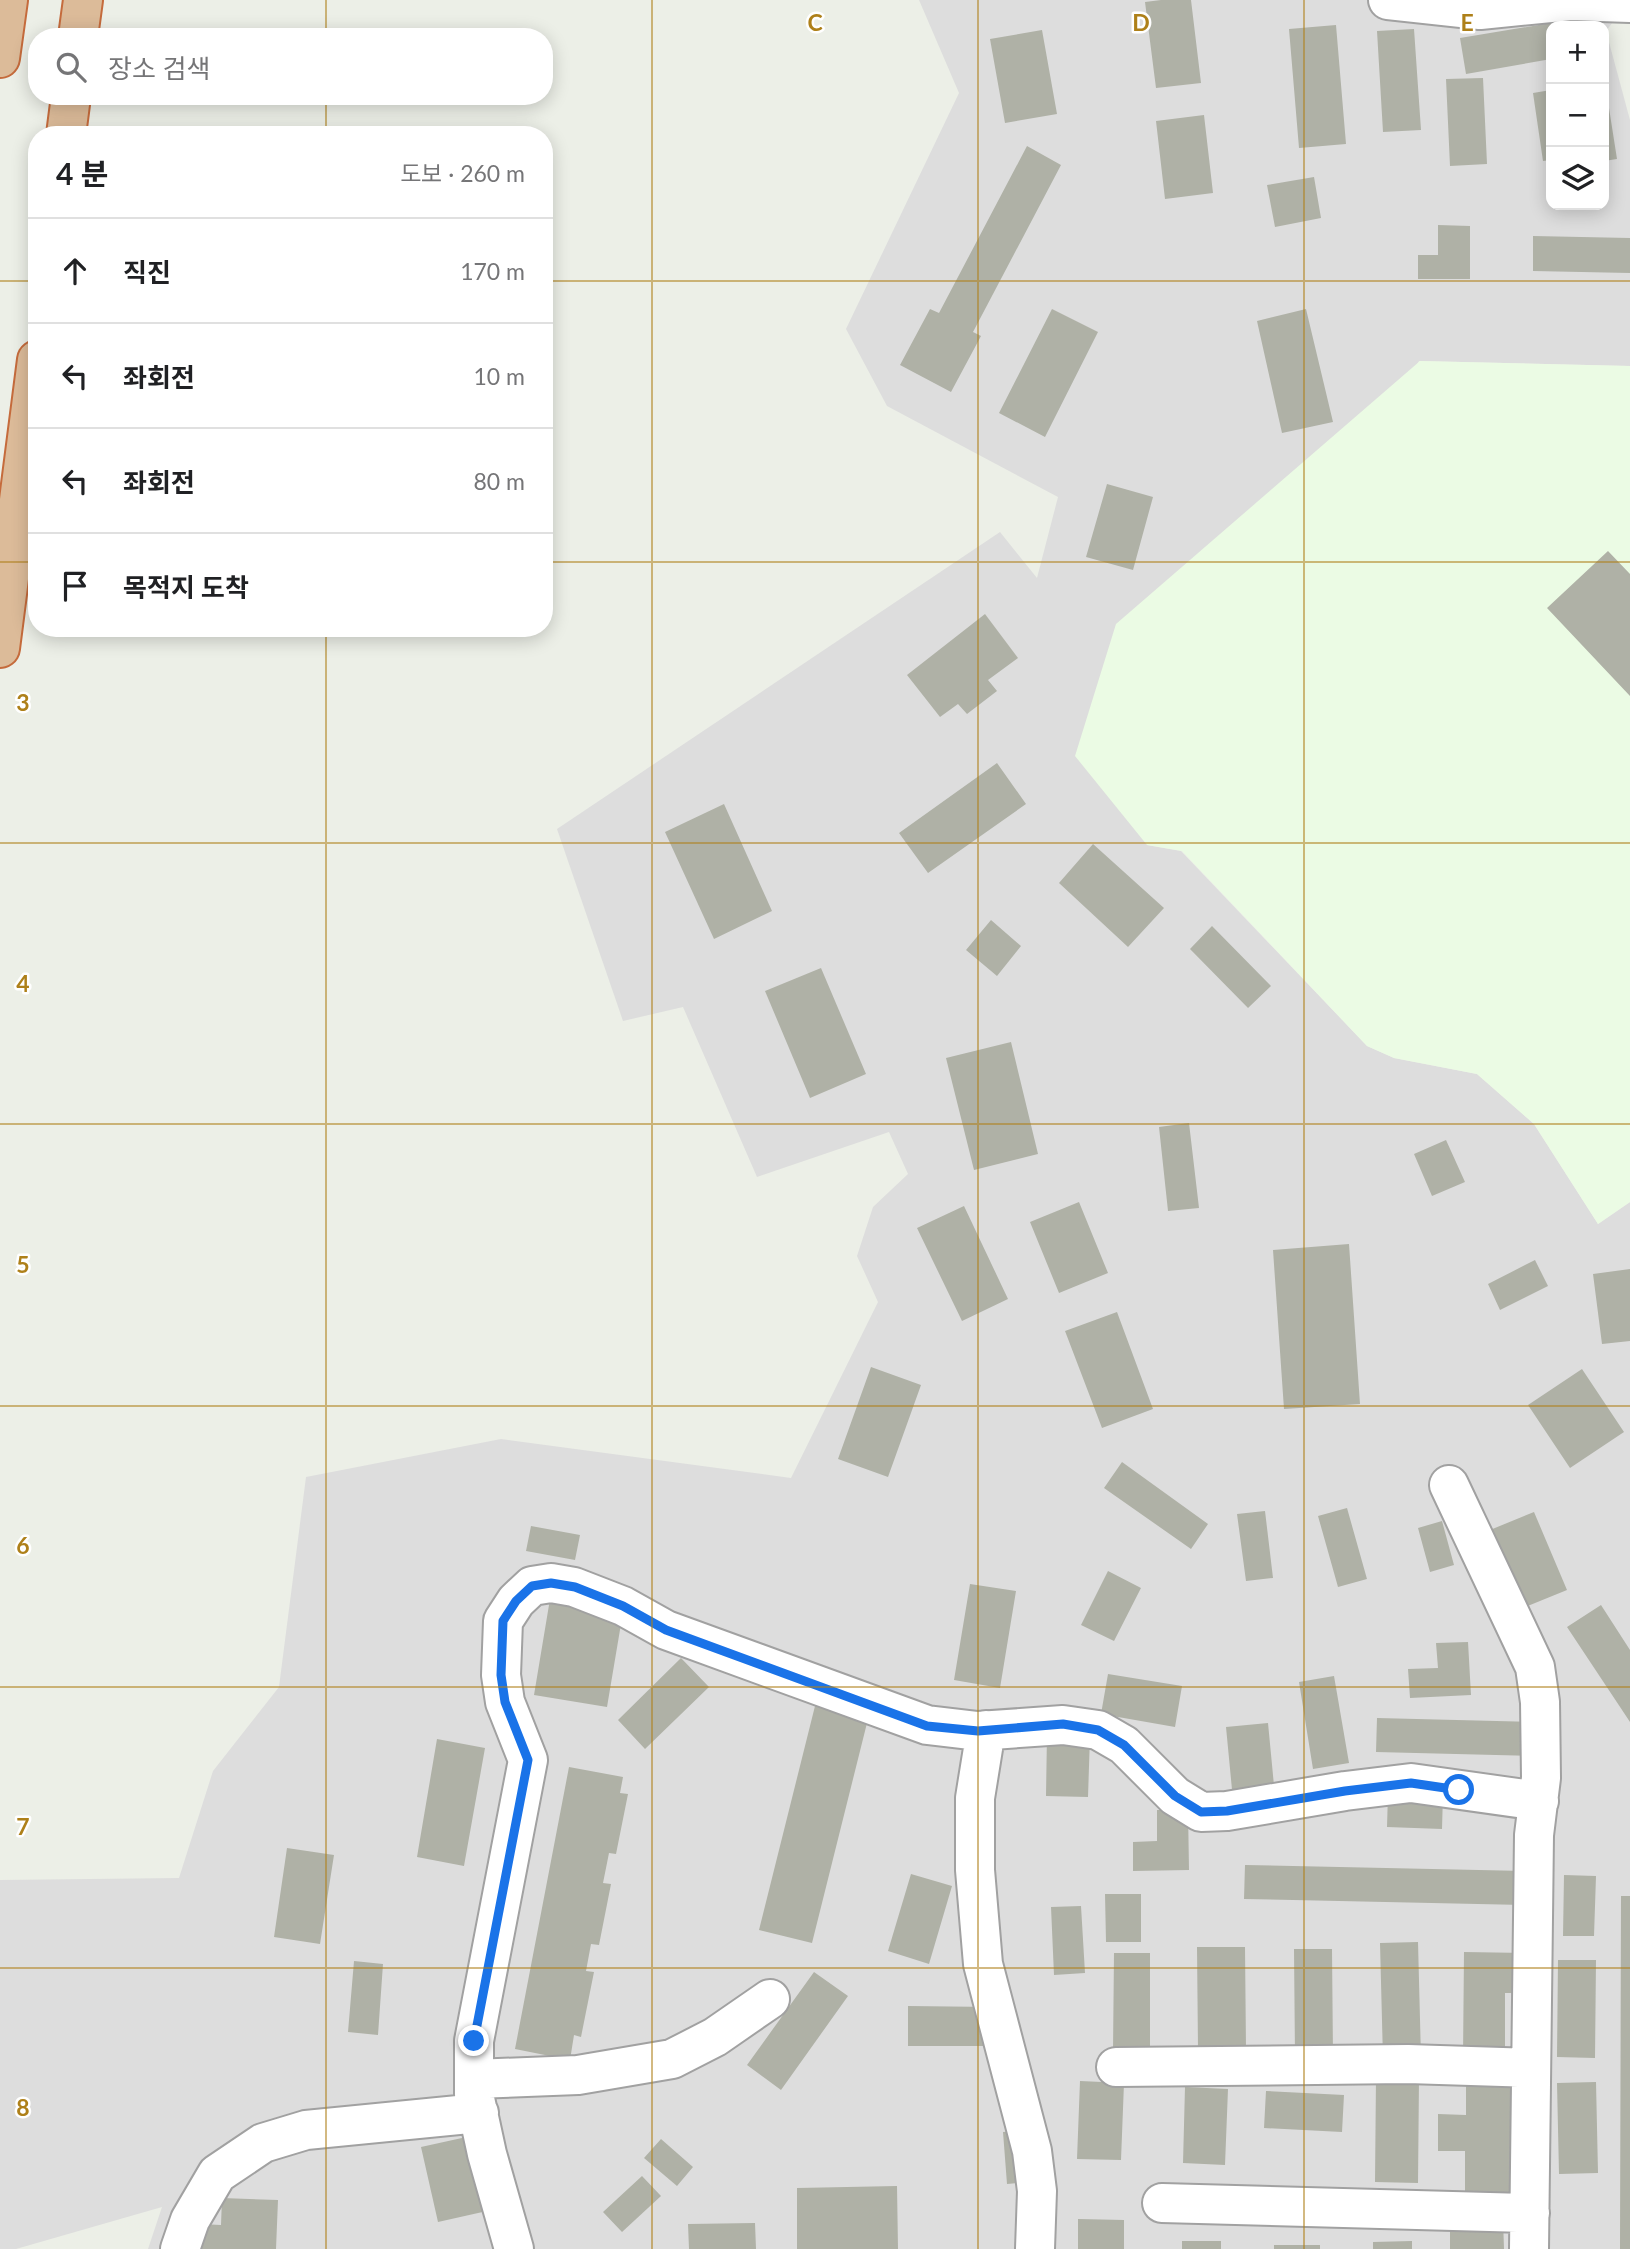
<!DOCTYPE html>
<html lang="ko">
<head>
<meta charset="utf-8">
<style>
  :root { --surface:#fff; --page:#f6f6f6; --text:#202124; --muted:#757577; --line:#e0e0e0 }
  body { margin:0; font-family:Lato,"Noto Sans KR",sans-serif; background:var(--page); color:var(--text) }
  .controls { position:absolute; right:21px; top:21px; display:grid; overflow:hidden; border-radius:14px; box-shadow:0 4px 18px #0003 }
  .controls button { width:63px; height:63px; display:grid; place-items:center; padding:0; border:0; border-bottom:2px solid var(--line); background:var(--surface); color:var(--text); font:35px sans-serif }
  .stop { position:absolute; width:21px; height:21px; margin:-16px; border:5px solid #1a73e8; border-radius:50%; background:#fff }
  .stop.end { background:#1a73e8; border-color:#fff; box-shadow:0 2px 7px #0008 }
  .list { margin:0; padding:0; list-style:none }
  h2 { display:flex; justify-content:space-between; align-items:center; height:91px; margin:0; padding:0 28px; font-size:30px }
  h2 small { font-size:23px; font-weight:400; color:var(--muted) }
  .list li { display:grid; grid-template-columns:46px 1fr auto; gap:21px; align-items:center; box-sizing:border-box; height:105px; padding:0 28px; border-top:2px solid var(--line) }
  .list b { display:block; font-size:26px; white-space:nowrap }
  .list em { font-size:23px; font-style:normal; color:var(--muted) }
  .icon { flex:none; width:38px; height:38px; fill:none; stroke:currentColor; stroke-width:2; stroke-linecap:round; stroke-linejoin:round }
  .map { position:relative; flex:none; width:1630px; height:2249px; overflow:hidden }
  .search { position:absolute; background:var(--surface); box-shadow:0 4px 18px #0003; left:28px; top:28px; width:525px; height:77px; display:flex; align-items:center; gap:18px; box-sizing:border-box; padding:0 24px; border-radius:28px; color:var(--muted); font-size:26px }
  .panel { position:absolute; background:var(--surface); box-shadow:0 4px 18px #0003; left:28px; top:126px; width:525px; height:511px; border-radius:28px }
  .map>svg:first-child { display:block }
  .residential { fill:#ddd; fill-rule:evenodd }
  .education { fill:#ebfbe4 }
  .building { fill:#afb1a6 }
  .lines { fill:none; stroke-linecap:round; stroke-linejoin:round }
  .minor-casing { stroke:#a1a1a1; stroke-width:42 }
  .highway-casing { stroke:#c56b3c; stroke-width:42 }
  .minor { stroke:#fff; stroke-width:38 }
  .highway { stroke:#dcbb99; stroke-width:38 }
  .route { stroke:#1a73e8; stroke-width:9 }
  .grid { fill:none; stroke:#ae8019; stroke-width:2; stroke-opacity:0.55 }
  .grid-label { font-size:23px; text-anchor:middle; font-weight:bold; fill:#ae8019; stroke:#fff; stroke-width:5; stroke-linejoin:round; paint-order:stroke }
</style>
</head>
<body>
<div class="map">
<svg width="1630" height="2249" viewBox="0 0 1630 2249">
  <rect width="100%" height="100%" fill="#ecefe7"/>
  <path class="residential" d="M919,0H1630L1606,31L1630,120V366L1419,361L1147,845L1181,851L1367,1046L1394,1058L1477,1074L1534,1124L1598,1224L1630,1202V2249H148L162,2207L16,2249H0V1880L179,1878L213,1771L279,1687L306,1477L501,1439L791,1478L878,1302L857,1256L873,1207L908,1174L889,1132L757,1177L683,1007L623,1021L557,829L1000,532L1037,578L1058,497L887,406L846,329L959,93ZM1551,26H1604V205H1551Z"/>
  <path class="education" d="M1420,361L1630,366V1202L1598,1224L1534,1124L1477,1074L1394,1058L1367,1046L1182,851L1147,845L1075,756L1116,624Z"/>
  <path class="building" d="M1161,0H1191L1201,83L1156,88L1145,2Z
    M1551,23V59L1466,74L1460,38Z
    M1336,25L1346,144L1299,148L1289,29Z
    M1414,29L1421,130L1383,132L1377,31Z
    M1042,30L1057,114L1005,123L990,39Z
    M1483,78L1487,164L1450,166L1446,79Z
    M1606,89L1617,159L1604,161V90Z
    M1551,90V160L1543,161L1533,93Z
    M1204,115L1213,193L1165,199L1156,121Z
    M1027,146L1061,165L973,332L981,336L951,392L900,365L930,309L939,313Z
    M1314,177L1321,218L1275,227L1267,185Z
    M1438,225L1470,226V279H1418V255H1438Z
    M1533,236L1630,238V273L1533,271Z
    M1052,309L1098,332L1045,437L999,413Z
    M1306,309L1333,422L1282,433L1257,321Z
    M1107,484L1153,497L1133,570L1086,557Z
    M1608,551L1630,574V696L1547,608Z
    M985,614L1018,658L988,680L997,691L967,714L958,704L940,717L907,675Z
    M997,763L1026,804L928,873L899,833Z
    M724,804L772,911L714,939L665,832Z
    M1093,844L1164,908L1128,947L1059,883Z
    M991,920L1021,946L997,976L966,950Z
    M1212,926L1271,986L1248,1008L1190,949Z
    M821,968L866,1074L810,1098L765,991Z
    M1011,1042L1038,1154L974,1170L946,1058Z
    M1189,1123L1199,1208L1168,1211L1159,1127Z
    M1446,1140L1465,1182L1432,1196L1414,1154Z
    M1079,1202L1108,1273L1059,1293L1030,1222Z
    M964,1206L1008,1299L962,1321L917,1228Z
    M1349,1244L1360,1404L1284,1409L1273,1250Z
    M1535,1260L1548,1286L1500,1310L1488,1284Z
    M1630,1269V1341L1602,1344L1593,1274Z
    M1117,1312L1153,1409L1102,1428L1065,1331Z
    M871,1367L921,1385L888,1477L838,1459Z
    M1582,1369L1624,1432L1570,1468L1528,1405Z
    M1122,1462L1208,1524L1191,1549L1104,1488Z
    M1347,1508L1367,1579L1338,1587L1318,1516Z
    M1265,1511L1273,1578L1246,1581L1237,1514Z
    M1534,1512L1567,1590L1523,1608L1490,1530Z
    M1442,1521L1454,1565L1430,1572L1418,1528Z
    M531,1526L580,1535L575,1560L526,1551Z
    M1108,1571L1141,1588L1114,1641L1081,1625Z
    M970,1584L1016,1591L1000,1688L954,1680Z
    M550,1599L623,1612L607,1707L534,1695Z
    M1601,1605L1630,1650V1722L1567,1627Z
    M1468,1642L1471,1695L1410,1698L1408,1669L1438,1668L1436,1643Z
    M681,1658L709,1687L645,1749L618,1720Z
    M1108,1674L1182,1686L1175,1727L1101,1714Z
    M1334,1676L1349,1763L1313,1769L1299,1682Z
    M817,1698L870,1711L812,1943L759,1930Z
    M1377,1718L1535,1722V1756L1376,1752Z
    M1268,1723L1275,1796L1233,1800L1226,1727Z
    M1047,1734L1090,1736L1088,1797L1046,1796Z
    M437,1739L485,1748L464,1866L417,1857Z
    M569,1767L623,1777L620,1793L628,1794L616,1854L609,1853L603,1883L611,1884L599,1945L591,1944L586,1971L594,1972L581,2037L574,2035L570,2060L515,2049Z
    M1388,1793L1443,1794L1442,1829L1387,1827Z
    M1157,1810H1188L1189,1870L1133,1871V1842L1157,1841Z
    M287,1848L334,1855L320,1944L274,1937Z
    M1245,1865L1525,1871L1524,1905L1244,1899Z
    M911,1874L952,1886L929,1964L888,1951Z
    M1564,1875L1596,1876L1594,1936H1563Z
    M1105,1894H1141V1942H1106Z
    M1621,1896H1630V2249H1620Z
    M1081,1906L1085,1973L1054,1975L1051,1907Z
    M1418,1942L1421,2058L1383,2059L1380,1943Z
    M1197,1947H1245L1246,2049H1198Z
    M1294,1949H1332L1333,2057H1295Z
    M1464,1952L1527,1953V1993H1505V2058H1463Z
    M1114,1953H1150V2052H1113Z
    M1558,1960H1596L1595,2058L1557,2057Z
    M354,1961L383,1964L378,2035L348,2032Z
    M814,1972L848,1996L781,2090L747,2065Z
    M908,2006L993,2007V2046H908Z
    M1466,2072L1516,2073L1513,2205H1465V2151H1438V2114L1466,2115Z
    M1376,2077L1419,2078L1418,2183L1375,2182Z
    M1080,2081L1124,2083L1121,2160L1077,2159Z
    M1596,2082L1598,2173L1559,2174L1557,2083Z
    M1185,2087L1228,2089L1225,2165L1183,2163Z
    M1266,2091L1344,2095L1342,2132L1264,2128Z
    M1026,2130L1030,2182L1007,2184L1003,2132Z
    M471,2136L487,2211L438,2222L421,2147Z
    M661,2139L693,2167L677,2186L644,2158Z
    M642,2176L661,2196L622,2232L603,2212Z
    M897,2186L898,2249H797V2188Z
    M222,2198L278,2200L276,2249H200V2224L221,2225Z
    M1078,2219L1124,2220V2249H1078Z
    M1450,2219H1503L1504,2249H1450Z
    M755,2223L756,2249H689L688,2224Z
    M1182,2241H1221V2249H1182Z
    M1412,2241V2249H1373V2242Z
    M1274,2245H1320V2249H1274Z"/>
  <g class="lines">
    <defs>
      <path id="minor" d="M1388,0L1480,10L1571,1L1630,3
        M1449,1485L1535,1667L1540,1702L1541,1778L1534,1835L1529,2249
        M986,1730L975,1798V1870L983,1964L1032,2151L1037,2191L1035,2249
        M1116,2067L1408,2064L1531,2068
        M474,2079L578,2075L672,2059L715,2037L770,1999
        M1162,2203L1530,2213
        M180,2249L190,2220L217,2174L263,2143L306,2130L479,2113
        M514,2249L487,2154L474,2094V2041L528,1760L505,1702L501,1675L503,1621L516,1601L532,1586L551,1583L574,1587L623,1606L666,1630L927,1725L978,1731L1063,1725L1098,1730L1124,1745L1175,1796L1201,1812L1227,1811L1345,1791L1411,1783L1539,1801"/>
      <path id="highway" d="M78,37L83,0
        M0,58L8,0
        M66,135L71,96
        M0,648L37,360"/>
    </defs>
    <use href="#minor" class="minor-casing"/>
    <use href="#highway" class="highway-casing"/>
    <use href="#minor" class="minor"/>
    <use href="#highway" class="highway"/>
  </g>
  <g class="lines">
    <path class="route" d="M474,2041L528,1760L505,1702L501,1675L503,1621L516,1601L532,1586L551,1583L575,1587L623,1606L666,1630L927,1726L978,1731L1063,1724L1098,1730L1124,1745L1175,1796L1201,1812L1227,1811L1345,1791L1411,1783L1459,1790"/>
  </g>
  <path class="grid" d="M326,0V37M652,0V2249M978,0V2249M1304,0V2249M326,96V135M0,281H37M544,281H1630M0,562H37M544,562H1630M326,628V2249M0,843H1630M0,1124H1630M0,1406H1630M0,1687H1630M0,1968H1630"/>
  <g class="grid-label">
    <text x="815" y="31">C</text>
    <text x="1141" y="31">D</text>
    <text x="1467" y="31">E</text>
    <text x="23" y="711">3</text>
    <text x="23" y="992">4</text>
    <text x="23" y="1273">5</text>
    <text x="23" y="1554">6</text>
    <text x="23" y="1835">7</text>
    <text x="23" y="2116">8</text>
  </g>
</svg>
<div class="controls">
<button>+</button>
<button>−</button>
<button><svg class="icon" aria-label="layers" viewBox="0 0 24 24"><path d="M12 4l9 5-9 5-9-5zM3 14l9 5 9-5"/></svg></button>
</div>
<div class="stop" style="left:1459px;top:1790px"></div>
<div class="stop end" style="left:474px;top:2041px"></div>
<div class="search"><svg class="icon" aria-label="search" viewBox="0 0 24 24"><circle cx="10" cy="10" r="6"/><path d="M15 15l6 6"/></svg>장소 검색</div>
<section class="panel">
<h2>4 분<small>도보 · 260 m</small></h2>
<ul class="list">
<li><svg class="icon" aria-label="ahead" viewBox="0 0 24 24"><path d="M12 20V5M6 11l6-6 6 6"/></svg><div><b>직진</b></div><em>170 m</em></li>
<li><svg class="icon" aria-label="left" viewBox="0 0 24 24"><path d="M17 20v-9H6M10 6l-5 5 5 5"/></svg><div><b>좌회전</b></div><em>10 m</em></li>
<li><svg class="icon" aria-label="left" viewBox="0 0 24 24"><path d="M17 20v-9H6M10 6l-5 5 5 5"/></svg><div><b>좌회전</b></div><em>80 m</em></li>
<li><svg class="icon" aria-label="arrive" viewBox="0 0 24 24"><path d="M6 21V4h12l-3 4 3 4H6"/></svg><div><b>목적지 도착</b></div></li>
</ul>
</section>
</div>
</body>
</html>
